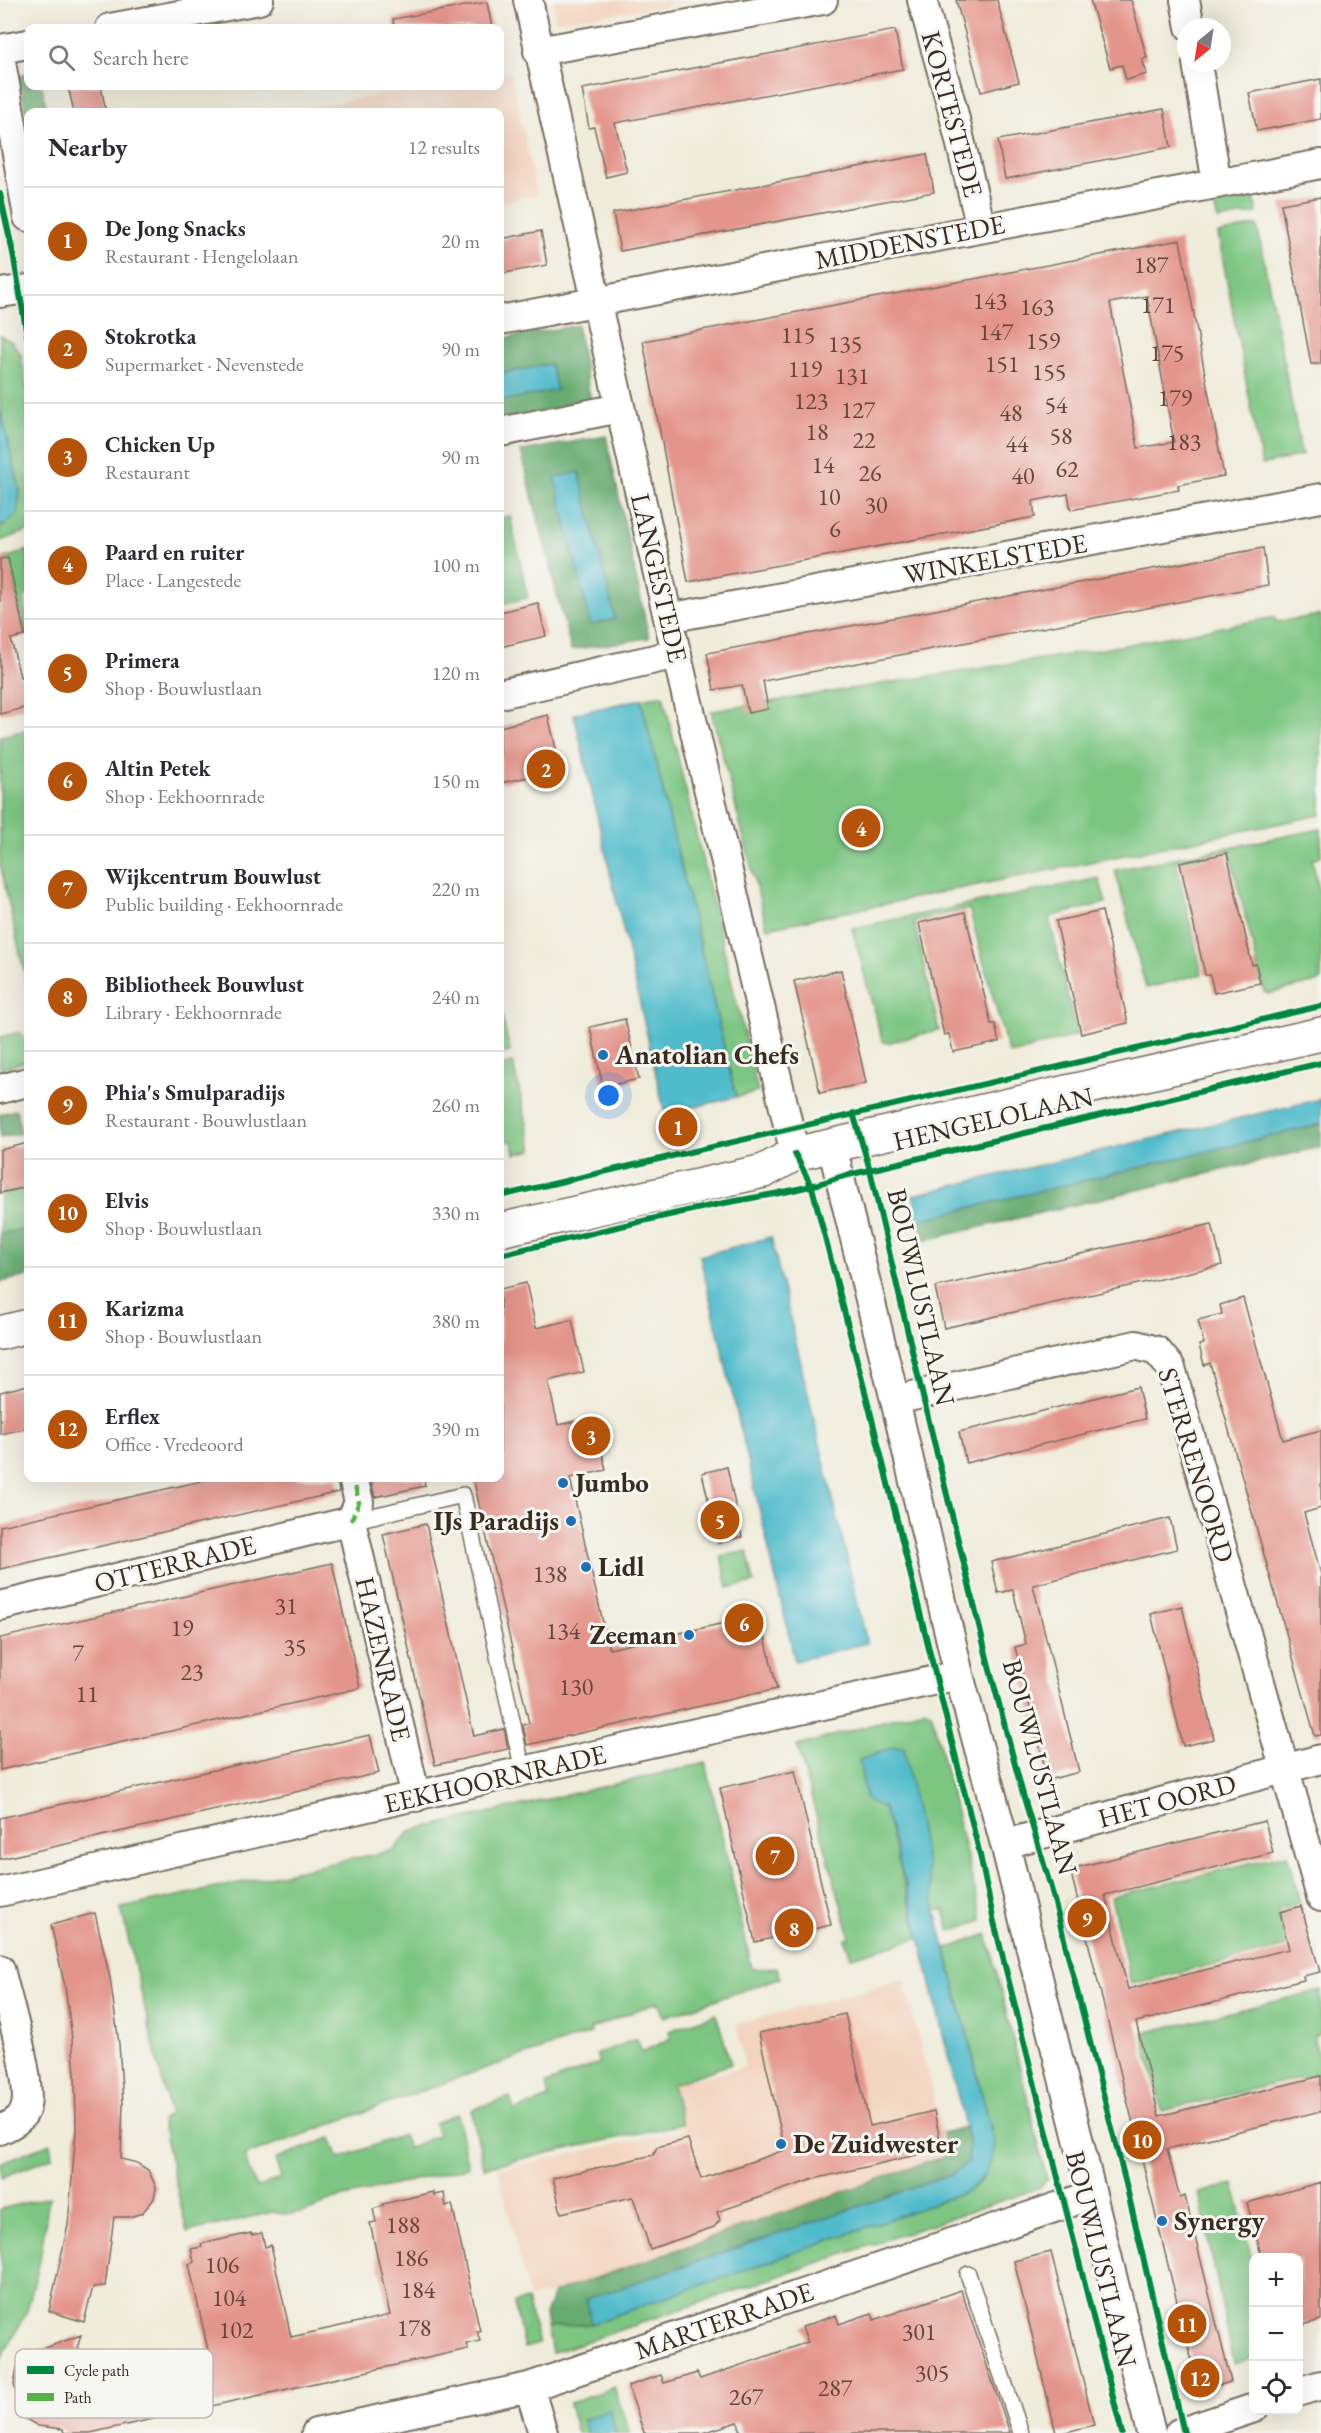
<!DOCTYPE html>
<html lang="en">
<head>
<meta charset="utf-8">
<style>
  :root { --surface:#fff; --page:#f2f2f3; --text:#2b2b33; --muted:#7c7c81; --line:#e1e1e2; --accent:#b45309 }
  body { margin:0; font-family:"EB Garamond",serif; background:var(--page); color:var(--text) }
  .controls { position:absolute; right:18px; bottom:18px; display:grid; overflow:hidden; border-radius:12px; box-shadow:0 6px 24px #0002 }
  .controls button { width:54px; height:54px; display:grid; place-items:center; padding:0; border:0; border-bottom:2px solid var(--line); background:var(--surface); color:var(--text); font:30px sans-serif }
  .compass { position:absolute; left:1177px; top:18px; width:54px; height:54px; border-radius:50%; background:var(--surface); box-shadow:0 6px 24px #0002; rotate:210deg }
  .you { position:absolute; left:609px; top:1096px; width:21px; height:21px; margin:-15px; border:4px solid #fff; border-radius:50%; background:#1a73e8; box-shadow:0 0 0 9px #1a73e833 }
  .badge { display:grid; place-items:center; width:39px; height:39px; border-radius:50%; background:var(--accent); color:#fff; font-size:20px; font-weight:700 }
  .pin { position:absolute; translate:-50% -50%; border:3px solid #fff; box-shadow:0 2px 6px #0006 }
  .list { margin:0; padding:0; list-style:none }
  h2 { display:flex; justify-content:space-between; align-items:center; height:78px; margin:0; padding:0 24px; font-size:26px }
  h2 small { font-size:20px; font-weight:400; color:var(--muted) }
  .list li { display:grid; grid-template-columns:39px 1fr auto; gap:18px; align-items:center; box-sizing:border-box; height:108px; padding:0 24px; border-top:2px solid var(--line) }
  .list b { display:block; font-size:22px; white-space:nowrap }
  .list p { margin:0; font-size:20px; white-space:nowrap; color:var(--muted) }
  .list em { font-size:20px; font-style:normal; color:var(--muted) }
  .icon { flex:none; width:33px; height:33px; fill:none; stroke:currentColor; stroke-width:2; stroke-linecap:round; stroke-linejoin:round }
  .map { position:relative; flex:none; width:1321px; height:2433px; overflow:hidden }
  .search { position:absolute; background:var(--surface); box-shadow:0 6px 24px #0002; left:24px; top:24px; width:480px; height:66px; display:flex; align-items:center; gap:15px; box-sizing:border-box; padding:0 21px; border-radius:12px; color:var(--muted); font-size:22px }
  .panel { position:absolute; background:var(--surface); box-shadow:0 6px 24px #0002; left:24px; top:108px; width:480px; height:1374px; border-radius:12px }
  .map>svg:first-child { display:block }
  .built { fill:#f3d4bf }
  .green { fill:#7dc682; stroke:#5c7850; stroke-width:1.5 }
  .forest { fill:#66ab70; stroke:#506a47; stroke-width:1.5 }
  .water { fill:#50bbcb; stroke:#467274; stroke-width:1.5 }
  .building { fill:#e4958b; fill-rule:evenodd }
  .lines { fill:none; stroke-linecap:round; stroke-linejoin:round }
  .lane-casing { stroke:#7a6e60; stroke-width:18 }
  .street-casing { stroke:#7a6e60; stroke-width:32 }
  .secondary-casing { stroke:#7a6e60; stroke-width:36 }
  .lane { stroke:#fff; stroke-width:15 }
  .street { stroke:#fff; stroke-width:28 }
  .secondary { stroke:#fff; stroke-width:33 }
  .quiet { stroke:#57b245; stroke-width:4.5; stroke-dasharray:9 4.5; stroke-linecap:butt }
  .cycleway-casing { stroke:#f6f6f2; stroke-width:10 }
  .cycleway { stroke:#00873e; stroke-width:6 }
  .poi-dot { fill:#1f6fb2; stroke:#f6f6f2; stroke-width:2 }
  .labels { text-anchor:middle; stroke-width:6; stroke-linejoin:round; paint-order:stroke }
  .number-label { font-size:24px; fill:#654539 }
  .street-label { font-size:27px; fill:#3b2a1e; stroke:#f6f6f2 }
  .poi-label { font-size:27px; font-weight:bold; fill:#3b2a1e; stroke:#f6f6f2; text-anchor:start }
  .key { fill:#f6f6f2; stroke:#beb9b2; stroke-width:1.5 }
  .key-label { font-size:16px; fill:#3b2a1e }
</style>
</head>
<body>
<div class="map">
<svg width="1321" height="2433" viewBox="0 0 1321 2433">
  <rect width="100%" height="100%" fill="#f6f6f2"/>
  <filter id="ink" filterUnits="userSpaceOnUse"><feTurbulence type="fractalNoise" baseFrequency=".0167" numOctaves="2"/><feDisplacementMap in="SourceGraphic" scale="12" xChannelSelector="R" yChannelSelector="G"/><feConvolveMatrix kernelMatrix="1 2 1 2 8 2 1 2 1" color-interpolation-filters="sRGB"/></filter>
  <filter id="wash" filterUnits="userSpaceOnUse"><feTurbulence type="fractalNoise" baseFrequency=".008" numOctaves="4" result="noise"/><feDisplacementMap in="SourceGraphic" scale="24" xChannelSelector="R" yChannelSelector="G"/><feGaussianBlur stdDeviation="1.35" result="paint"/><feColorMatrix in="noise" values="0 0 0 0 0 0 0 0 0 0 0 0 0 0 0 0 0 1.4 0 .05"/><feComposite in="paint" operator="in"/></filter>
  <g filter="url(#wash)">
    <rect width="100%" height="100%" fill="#f0ecdb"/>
    <path class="built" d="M554,0H668L669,6L555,21Z
      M511,72L537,195L500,202V112H281L432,86H500V73Z
      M904,1980L948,2155L553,2293L529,2297L498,2169L683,2130L672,2084L745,2067L736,2024Z"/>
    <path class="green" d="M1253,194L1257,213L1218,220L1213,201Z
      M1257,225L1302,455L1262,465L1218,234Z
      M0,335L12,342L21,354L28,397V531L0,541V528L5,526L20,491L0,409Z
      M510,516L528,598L500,604V518Z
      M28,550V595L25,597L28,634L26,636L13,577L0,580V560Z
      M1321,615V815L767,928L711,711L1091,651L1275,617L1276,622Z
      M663,695L758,1092L736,1097L641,699Z
      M28,730V989L0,864V736Z
      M1321,829V856L1312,859L1321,898V981L1268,994L1264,992L1229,850L1176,862L1202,974L1146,988L1115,870Z
      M1099,878L1106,903L1049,917L1077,1035L1011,1054L1008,1052L969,909L914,921L939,1030L887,1043L882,1041L852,928Z
      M500,1006L510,1052L500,1054Z
      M20,1032L25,1039L28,1061L0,1069V1037Z
      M513,1063L533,1150L515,1154L512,1141L500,1142V1066Z
      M28,1187V1228L0,1234V1194Z
      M747,1551L754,1583L728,1588L721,1556Z
      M925,1709L932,1714L982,1920L950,1931L944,1910H936L884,1808L919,1938L851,1957L845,1939L850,1937L797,1746Z
      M706,1763L752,1969L777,1968L780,1978L664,2017L658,2002L590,2029L591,2033L463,2076L244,2156L256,2188L281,2178L275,2159L331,2138L339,2158L403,2135L408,2148L438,2135L434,2123L457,2114L468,2167L328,2201C315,2212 288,2217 273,2212L187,2232L161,2120L170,2114L121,1908L394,1850L410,1831Z
      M1287,1854L1300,1903L1278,1909L1286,1947L1131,1984L1111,1897Z
      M987,1934L1047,2179L1039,2188L552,2353L547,2327L591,2324L966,2192L982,2180L995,2145L946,1949Z
      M1321,1990V2033L1314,2035L1321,2073L1162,2111L1143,2033Z
      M716,2014L731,2064L672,2084L682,2124L484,2167L471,2110L510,2097L514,2111L549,2098L546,2084L599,2063L596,2054L637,2039L642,2052L671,2038L669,2031Z
      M50,2143L52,2158L0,2178V2163Z
      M1234,2184L1253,2266V2357L1234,2364L1199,2193Z
      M49,2197L40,2260L27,2311L0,2362V2209Z
      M527,2300L539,2344L524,2348L514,2303Z
      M614,2387L630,2433H616L609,2410L583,2420L587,2433H577L569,2404Z"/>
    <path class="forest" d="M28,73V86H42L47,112H28V123L19,77Z
      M577,325L591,402L500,419V401L557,390L550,364L500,374V339Z
      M606,436L649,638L571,650L521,451Z
      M16,1110L21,1133L0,1138V1114Z
      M1321,1124V1147L925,1240L918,1220Z
      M28,1228V1276L0,1282V1234Z
      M965,2127L970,2147L968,2162L951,2175L587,2299L591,2324L547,2327L545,2315L553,2293L948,2155L942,2133Z"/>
    <path class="water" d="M550,364L557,390L500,401V374Z
      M0,409L20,491L17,515L0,528Z
      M579,472L615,619L591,625L555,478Z
      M641,699L736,1097L665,1114L574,714Z
      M1321,1099V1124L918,1220L913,1195Z
      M771,1237L867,1643L795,1661L700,1256Z
      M895,1747L904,1748L934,1904L995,2145C989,2170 987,2176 966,2192L591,2324L587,2299L951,2175L968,2162L970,2147L914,1914L884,1808L866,1800L859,1760Z
      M609,2409L616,2433H587L583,2420Z"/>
    <g id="blocks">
      <path class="building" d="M956,0H997L1019,82L981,92Z
        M1090,0H1131L1147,58L1142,59L1147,74L1126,80L1122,65L1110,68Z
        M487,2L492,28H394L393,19Z
        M895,30L903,69L615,123L627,172L606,177L594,127L589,128L582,89Z
        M1321,79V119L1257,131L1249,93Z
        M68,86H101L106,112H74Z
        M1164,109L1171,147L1005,179L998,140Z
        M927,154L934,192L620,251L613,213Z
        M1321,197V364H1311L1281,204Z
        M541,231L547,265L500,274V239Z
        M1180,240L1224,476L1178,485L1179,490L1071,510L1068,494L1033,501L1035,517L688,582L643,341ZM1147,296L1174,442L1138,448L1110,303Z
        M1263,548L1268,585L763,681L768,709L748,713L742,685L714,690L707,653Z
        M8,558L25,636L11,639L20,677L28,675V707L0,714V559Z
        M538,603L546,636L500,647V612Z
        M548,715L561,770L500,783V727Z
        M1227,853L1252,965L1256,964L1260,983L1214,993L1210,975H1205L1180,863Z
        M1102,911L1128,1023L1081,1034L1056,921Z
        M965,912L991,1024H995L999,1042L953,1052L949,1034L944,1035L919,923Z
        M841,970L866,1083L820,1093L794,981Z
        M625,1019L639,1079L603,1087L590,1027Z
        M685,1113L690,1134L668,1139L663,1118Z
        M28,1143V1187L0,1193V1150Z
        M1212,1224L1222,1265L944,1328L935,1287Z
        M526,1283L536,1328L572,1320L584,1372L548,1381L558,1425L594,1417L606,1470L570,1478L609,1649L760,1615L777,1689L527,1745L523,1725L529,1723L473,1478H500V1289Z
        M1243,1298L1283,1440L1321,1430V1508L1304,1513L1321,1574V1735L1315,1736L1210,1363L1204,1365L1199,1345L1204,1344L1198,1320L1222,1314L1220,1305Z
        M28,1385V1428L0,1434V1392Z
        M1138,1387L1145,1419L966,1463L959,1432Z
        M727,1467L742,1537L718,1543L702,1473Z
        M215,1478H337L339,1492L0,1569V1526Z
        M370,1478H424L425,1486L375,1497Z
        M1170,1518L1177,1549L1033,1585L1079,1772L1048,1780L1015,1647L1026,1644L1013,1590L998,1593L991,1562Z
        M426,1524L474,1736L504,1729L508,1749L435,1765L383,1534Z
        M332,1563L360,1688L0,1770V1638Z
        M1182,1606L1214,1739L1183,1746L1151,1614Z
        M370,1735L379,1773L0,1859V1818Z
        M795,1771L831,1925L755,1942L720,1788Z
        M1265,1821L1273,1853L1105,1895L1128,1989L1289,1949L1280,1912L1301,1906L1320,1972L1303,1976L1304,1980L1136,2022L1159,2116L1321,2076V2111L1167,2149L1180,2198L1185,2196L1231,2382L1199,2390L1070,1869Z
        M95,1913L110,1978L119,2044L123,2103L121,2159L137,2163L148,2170L156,2187L154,2199L142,2213L130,2217H114L105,2286L93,2287L84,2322L49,2311L68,2225L76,2130L75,2073L71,2030L65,1987L51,1925Z
        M845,2014L870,2126L934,2111L942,2149L814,2179L717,2212L720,2220L714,2227L650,2249L633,2197L561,2213L553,2178L653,2155L657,2147L688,2139L701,2179L785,2150L759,2033Z
        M1321,2182V2320L1303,2325L1299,2310V2258H1262L1247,2203Z
        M433,2192L434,2195L444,2193L446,2206L452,2204L480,2331H477L480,2341L466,2344L468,2349L90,2433H64L63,2429L38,2426L24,2418L14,2385L17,2369L21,2361L26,2355L81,2335L77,2348L92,2359L105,2379L209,2355L189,2264L194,2262L191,2249L202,2247L201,2244L251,2233V2235L262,2233L265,2247L271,2245L291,2337L390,2315L370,2223L376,2222L373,2209L383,2206V2204Z
        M1051,2252L1094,2425L1062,2433H1056L1014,2261Z
        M961,2290L1010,2433H741L738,2422L702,2433H644L628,2386L661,2375L664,2383L697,2373L700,2379L808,2342L802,2327L836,2315L839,2324L872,2313L874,2320Z"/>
    </g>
  </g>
  <g filter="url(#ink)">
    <use href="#blocks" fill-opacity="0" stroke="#7a6e60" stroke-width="1.5"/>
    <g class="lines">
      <defs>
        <path id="lane" d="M351,1521L463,1495L523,1771
          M968,2274L1021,2433"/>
        <path id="street" d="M528,0L668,618L795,1154
          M922,0L952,107L981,228
          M1185,0L1190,27
          M110,28L259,0
          M0,49L28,44
          M538,51L823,0
          M0,56L28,217
          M1197,63L1217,184
          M0,293L28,289
          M500,320L1321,164
          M500,432L620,408
          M668,618L1321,498
          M500,694L677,654
          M0,1089L28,1082
          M832,1146L895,1400L959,1675L1005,1844L1151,2433
          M895,1400L1136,1345L1157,1351L1171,1368L1321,1897
          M351,1521L416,1797
          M351,1521L359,1502L353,1478
          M0,1606L351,1521
          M1005,1844L1321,1759
          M0,1892L523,1771L959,1675
          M0,1969C7,2001 32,2077 26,2106C24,2119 11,2125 0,2130
          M529,2387L543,2433
          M1298,2392L1321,2385
          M316,2433L529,2387L1092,2195
          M1179,2433L1254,2408"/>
        <path id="secondary" d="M500,1230L764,1171L795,1154L1321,1034
          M0,1333L28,1326"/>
      </defs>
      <use href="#lane" class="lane-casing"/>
      <use href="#street" class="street-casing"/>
      <use href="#secondary" class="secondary-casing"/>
      <use href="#lane" class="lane"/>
      <use href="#street" class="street"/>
      <use href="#secondary" class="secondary"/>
      <path class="quiet" d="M351,1521L359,1502L353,1478"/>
      <defs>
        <path id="cycleway" d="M0,194L13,253L28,341
          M853,1113L870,1170L922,1393L989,1666L1022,1791L1051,1888L1126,2184L1184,2433
          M795,1154L812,1187L869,1407L980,1855L994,1922L1122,2433
          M500,1196L1321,1006
          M500,1255C570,1238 640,1221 710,1206C753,1197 798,1192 840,1177L1321,1063"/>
      </defs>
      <use href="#cycleway" class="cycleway-casing"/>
      <use href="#cycleway" class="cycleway"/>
    </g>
  </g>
  <g class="poi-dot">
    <circle cx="603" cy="1055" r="6"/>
    <circle cx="563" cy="1483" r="6"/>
    <circle cx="571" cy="1521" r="6"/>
    <circle cx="586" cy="1567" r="6"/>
    <circle cx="689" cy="1635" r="6"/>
    <circle cx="781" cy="2144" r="6"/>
    <circle cx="1162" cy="2221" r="6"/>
  </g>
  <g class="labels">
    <g class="number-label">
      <text x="1151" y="273">187</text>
      <text x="990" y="309">143</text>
      <text x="1158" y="313">171</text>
      <text x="1037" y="315">163</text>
      <text x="996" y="340">147</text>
      <text x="798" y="343">115</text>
      <text x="1043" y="349">159</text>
      <text x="845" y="352">135</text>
      <text x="1167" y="361">175</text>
      <text x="1002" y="372">151</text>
      <text x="805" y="377">119</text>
      <text x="1049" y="380">155</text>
      <text x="852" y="384">131</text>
      <text x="1175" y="406">179</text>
      <text x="811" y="409">123</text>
      <text x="1056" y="413">54</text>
      <text x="858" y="418">127</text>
      <text x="1011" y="421">48</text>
      <text x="817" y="440">18</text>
      <text x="1061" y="444">58</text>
      <text x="864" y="448">22</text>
      <text x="1184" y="450">183</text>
      <text x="1017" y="452">44</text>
      <text x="823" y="473">14</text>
      <text x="1067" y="477">62</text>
      <text x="870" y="481">26</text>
      <text x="1023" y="484">40</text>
      <text x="829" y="505">10</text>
      <text x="876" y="513">30</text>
      <text x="835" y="537">6</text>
      <text x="550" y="1582">138</text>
      <text x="286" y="1614">31</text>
      <text x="182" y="1636">19</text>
      <text x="563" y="1639">134</text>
      <text x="295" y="1655">35</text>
      <text x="78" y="1661">7</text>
      <text x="192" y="1680">23</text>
      <text x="576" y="1695">130</text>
      <text x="87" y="1702">11</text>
      <text x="403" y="2233">188</text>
      <text x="411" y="2266">186</text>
      <text x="222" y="2273">106</text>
      <text x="418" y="2298">184</text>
      <text x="229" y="2306">104</text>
      <text x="414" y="2336">178</text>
      <text x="236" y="2338">102</text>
      <text x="919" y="2340">301</text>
      <text x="932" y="2381">305</text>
      <text x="835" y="2396">287</text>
      <text x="746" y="2405">267</text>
    </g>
    <g class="street-label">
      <text transform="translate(952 114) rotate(75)" y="9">KORTESTEDE</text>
      <text transform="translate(910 242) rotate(-11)" y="9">MIDDENSTEDE</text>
      <text transform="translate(995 559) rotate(-10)" y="9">WINKELSTEDE</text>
      <text transform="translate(659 578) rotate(77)" y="9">LANGESTEDE</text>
      <text transform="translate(993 1119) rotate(-13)" y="9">HENGELOLAAN</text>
      <text transform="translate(921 1297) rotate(77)" y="9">BOUWLUSTLAAN</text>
      <text transform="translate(1196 1465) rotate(73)" y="9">STERRENOORD</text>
      <text transform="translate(175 1564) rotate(-14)" y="9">OTTERRADE</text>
      <text transform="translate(383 1659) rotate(77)" y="9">HAZENRADE</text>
      <text transform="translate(1040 1767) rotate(75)" y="9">BOUWLUSTLAAN</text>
      <text transform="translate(495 1779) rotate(-13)" y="9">EEKHOORNRADE</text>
      <text transform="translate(1167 1801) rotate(-15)" y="9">HET OORD</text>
      <text transform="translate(1101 2259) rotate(76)" y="9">BOUWLUSTLAAN</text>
      <text transform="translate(724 2321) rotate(-19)" y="9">MARTERRADE</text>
    </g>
    <g class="poi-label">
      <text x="615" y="1064">Anatolian Chefs</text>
      <text x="575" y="1492">Jumbo</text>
      <text x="559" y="1530" text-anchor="end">IJs Paradijs</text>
      <text x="598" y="1576">Lidl</text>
      <text x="677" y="1644" text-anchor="end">Zeeman</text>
      <text x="793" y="2153">De Zuidwester</text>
      <text x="1174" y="2230">Synergy</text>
    </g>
  </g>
  <rect x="15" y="2349" width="198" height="69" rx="9" class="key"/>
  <rect x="27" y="2366" width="27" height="8" fill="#00873e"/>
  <rect x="27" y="2393" width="27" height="8" fill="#57b245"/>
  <g class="key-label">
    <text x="64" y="2376">Cycle path</text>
    <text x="64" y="2403">Path</text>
  </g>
</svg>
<div class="controls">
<button>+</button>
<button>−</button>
<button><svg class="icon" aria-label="locate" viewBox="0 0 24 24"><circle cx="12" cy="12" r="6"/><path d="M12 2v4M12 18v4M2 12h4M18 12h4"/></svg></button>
</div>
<svg class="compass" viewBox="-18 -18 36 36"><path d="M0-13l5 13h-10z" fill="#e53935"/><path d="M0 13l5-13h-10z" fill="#7c7c81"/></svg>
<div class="you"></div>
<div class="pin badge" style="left:678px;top:1127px">1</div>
<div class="pin badge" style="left:546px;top:769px">2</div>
<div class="pin badge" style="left:591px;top:1436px">3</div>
<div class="pin badge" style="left:861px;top:828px">4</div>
<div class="pin badge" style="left:720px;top:1520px">5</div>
<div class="pin badge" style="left:744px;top:1623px">6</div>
<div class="pin badge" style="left:775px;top:1856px">7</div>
<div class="pin badge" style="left:794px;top:1928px">8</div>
<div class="pin badge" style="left:1087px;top:1918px">9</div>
<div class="pin badge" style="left:1142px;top:2140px">10</div>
<div class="pin badge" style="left:1187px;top:2324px">11</div>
<div class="pin badge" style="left:1200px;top:2378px">12</div>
<div class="search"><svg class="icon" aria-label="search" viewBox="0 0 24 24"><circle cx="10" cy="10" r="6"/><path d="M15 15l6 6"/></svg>Search here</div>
<section class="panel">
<h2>Nearby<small>12 results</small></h2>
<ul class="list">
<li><span class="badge">1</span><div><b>De Jong Snacks</b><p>Restaurant · Hengelolaan</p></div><em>20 m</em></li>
<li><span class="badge">2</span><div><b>Stokrotka</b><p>Supermarket · Nevenstede</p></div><em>90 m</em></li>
<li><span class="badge">3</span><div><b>Chicken Up</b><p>Restaurant</p></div><em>90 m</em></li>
<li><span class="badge">4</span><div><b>Paard en ruiter</b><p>Place · Langestede</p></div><em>100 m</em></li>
<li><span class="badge">5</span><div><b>Primera</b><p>Shop · Bouwlustlaan</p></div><em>120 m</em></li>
<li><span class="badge">6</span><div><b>Altin Petek</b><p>Shop · Eekhoornrade</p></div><em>150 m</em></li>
<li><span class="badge">7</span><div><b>Wijkcentrum Bouwlust</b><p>Public building · Eekhoornrade</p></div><em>220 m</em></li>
<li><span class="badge">8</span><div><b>Bibliotheek Bouwlust</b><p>Library · Eekhoornrade</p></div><em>240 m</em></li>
<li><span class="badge">9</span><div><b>Phia's Smulparadijs</b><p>Restaurant · Bouwlustlaan</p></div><em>260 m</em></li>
<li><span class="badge">10</span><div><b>Elvis</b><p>Shop · Bouwlustlaan</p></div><em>330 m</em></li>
<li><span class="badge">11</span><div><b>Karizma</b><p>Shop · Bouwlustlaan</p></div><em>380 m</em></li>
<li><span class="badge">12</span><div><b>Erflex</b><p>Office · Vredeoord</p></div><em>390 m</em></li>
</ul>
</section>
</div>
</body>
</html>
